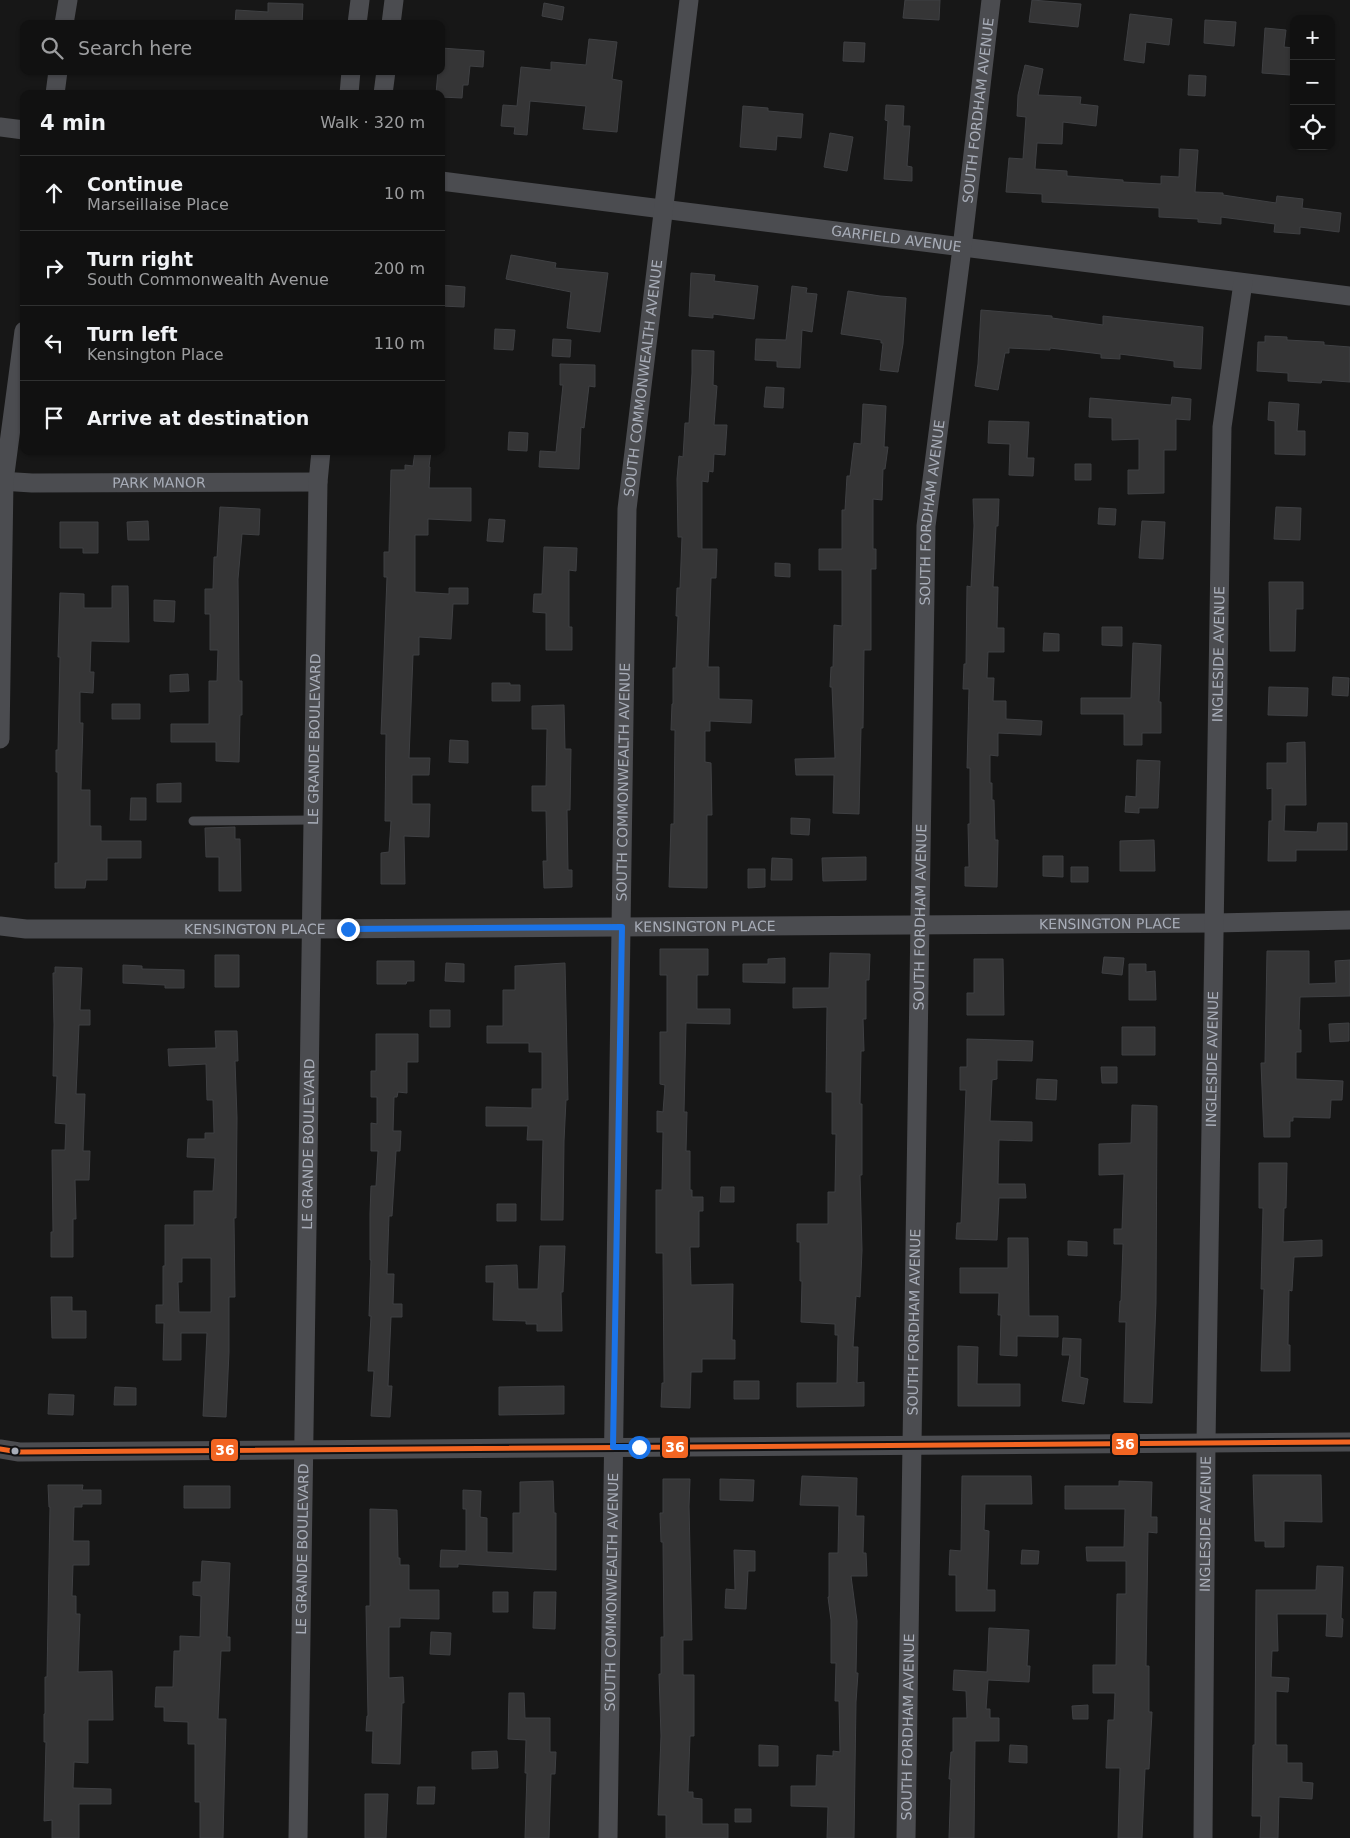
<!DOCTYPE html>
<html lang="en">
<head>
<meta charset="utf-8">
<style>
  :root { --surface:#111; --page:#1e1f1f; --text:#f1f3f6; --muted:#9c9d9f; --line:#303131 }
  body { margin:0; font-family:"DejaVu Sans",sans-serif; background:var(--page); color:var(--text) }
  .controls { position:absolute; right:15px; top:15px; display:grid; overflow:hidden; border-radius:10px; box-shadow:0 1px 4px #0004 }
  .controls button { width:45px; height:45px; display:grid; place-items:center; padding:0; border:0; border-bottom:1px solid var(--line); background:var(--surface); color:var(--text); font:25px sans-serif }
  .stop { position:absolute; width:15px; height:15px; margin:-11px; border:4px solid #1a73e8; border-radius:50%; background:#fff }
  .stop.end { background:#1a73e8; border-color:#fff; box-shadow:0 1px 5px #0008 }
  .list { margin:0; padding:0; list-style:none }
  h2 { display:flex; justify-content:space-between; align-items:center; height:65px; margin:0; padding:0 20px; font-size:21px }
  h2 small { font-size:16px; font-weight:400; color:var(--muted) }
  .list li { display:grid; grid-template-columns:32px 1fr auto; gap:15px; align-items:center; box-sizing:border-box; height:75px; padding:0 20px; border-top:1px solid var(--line) }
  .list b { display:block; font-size:19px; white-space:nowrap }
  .list p { margin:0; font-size:16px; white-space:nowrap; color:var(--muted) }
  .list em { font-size:16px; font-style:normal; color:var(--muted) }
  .icon { flex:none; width:28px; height:28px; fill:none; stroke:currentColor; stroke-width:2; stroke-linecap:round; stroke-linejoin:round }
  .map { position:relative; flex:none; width:1350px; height:1838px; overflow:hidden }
  .search { position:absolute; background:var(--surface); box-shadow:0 1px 4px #0004; left:20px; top:20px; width:425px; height:55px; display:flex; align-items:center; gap:12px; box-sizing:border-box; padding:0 18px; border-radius:10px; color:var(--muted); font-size:19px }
  .panel { position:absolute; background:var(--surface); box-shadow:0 1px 4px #0004; left:20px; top:90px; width:425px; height:365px; border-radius:10px }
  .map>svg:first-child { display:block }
  .building { fill:#353536; stroke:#3f4043; fill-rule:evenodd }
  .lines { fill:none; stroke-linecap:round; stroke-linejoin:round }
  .lane { stroke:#4b4c50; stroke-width:9 }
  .street { stroke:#4b4c50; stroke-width:19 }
  .bus-1-casing { stroke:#111113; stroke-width:9 }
  .bus-1 { stroke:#f26522; stroke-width:5 }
  .route { stroke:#1a73e8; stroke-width:6 }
  .bus-dot { fill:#a8adb8; stroke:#111113; stroke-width:2 }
  .labels { text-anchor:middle; stroke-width:4; stroke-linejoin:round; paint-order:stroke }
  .street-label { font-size:14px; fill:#a8adb8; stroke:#111113 }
  .line-badge { stroke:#111113; stroke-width:2 }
  .badge-label { font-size:14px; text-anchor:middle; font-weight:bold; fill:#fff }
</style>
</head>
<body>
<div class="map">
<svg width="1350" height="1838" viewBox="0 0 1350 1838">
  <rect width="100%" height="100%" fill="#171717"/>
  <path class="building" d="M905,0H940L939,20L903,18Z
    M1032,0L1081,4L1078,27L1029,22Z
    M268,3L303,4L302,24H235L236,10L268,12Z
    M544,3L564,7L562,20L542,16Z
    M1130,14L1172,19L1169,45L1146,42L1144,63L1124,60Z
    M1205,20L1236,22L1234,46L1204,43Z
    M1265,28L1286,30L1284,47L1294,48V70H1291L1290,75L1262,73Z
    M589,39L617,42L612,79L622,81L617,132L583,129L586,106L530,101L527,135L514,134L515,127L501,126L503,105L517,106L521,67L551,70V62L586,65Z
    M844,42L865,43L864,62L843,61Z
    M441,48L484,51L483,67L470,66L468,85H463L462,98L441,97V94H436L438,71H441Z
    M1025,65L1043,69L1038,95L1081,97L1080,104L1098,106L1096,126L1063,122L1062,144L1037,143L1035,169L1067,171V176L1123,180V182L1161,184V176L1179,177L1180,149L1198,150L1195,192L1223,193V195L1276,203L1277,196L1303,199L1302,208L1341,213L1339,232L1300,227V234L1274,232L1275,224L1221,217V224L1198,222V219L1159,217V208L1042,202V194L1006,192L1009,158L1023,159L1026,117L1017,116L1018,95Z
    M1189,75L1206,76L1205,96L1188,95Z
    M886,105L904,106L903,126H910L907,166L912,167V181L884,179L888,121L885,120Z
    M743,106L768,108V111L803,114L801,138L777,136L776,150L740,147Z
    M830,133L853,137L847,171L824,167Z
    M511,255L556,263L555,268L608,273L600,332L567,328L571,292L506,279Z
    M691,273L715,275L714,281L758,286L754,319L713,314V318L689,316Z
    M441,285L465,287L464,307L441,306Z
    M792,286L807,288L806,293L817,294L812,332L802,330L800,368L777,367V361L755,360L756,339L786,340Z
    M848,291L880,296L906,298L903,344L898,372L880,370L883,343H881V340L841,334Z
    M981,310L1052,316V318L1103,325V316L1203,327L1201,369L1174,367V361L1120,354V359L1101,358V354L1050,348V350L1009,348V353H1005L998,390L975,386L978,364Z
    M495,329L515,330L513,350L494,349Z
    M1265,336L1287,337V340L1324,342V345L1350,347V382L1322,380L1321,383L1288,381V373L1257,371L1258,342H1265Z
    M553,339L571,340L570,357L552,356Z
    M692,350L714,351L713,385L717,386L714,425H727L725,455L714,454L713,472L709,471L708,482L702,481V549H717L716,578H711L708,667H719V699L752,700L751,723L710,721V731H705V762L711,763L712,815H707V888L669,887L671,824H674L675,730H671L672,704H673V668H676L678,616H676L677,588H680L682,537H678L677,479L679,456L683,457L685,423H689L692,373Z
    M560,364L595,365V387L589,386L584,428L581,427L579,469L539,467L540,451L556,452L563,385H560Z
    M766,387L784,388L783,408L764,407Z
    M1172,397L1191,399L1190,420L1176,419V450H1164V493L1128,494V470H1139V439L1112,440V418L1089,417L1090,398L1171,405Z
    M1269,402L1299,404L1297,431H1305V455L1275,454V421L1268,420Z
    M863,404L886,406L884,447H888L885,469H883L882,500L873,499V549H876V569H871V650H864L863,728H861L859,814L833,813L834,775H796L795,759L835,758L832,687H830L831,667H833L834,625L842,626V570H819V549H842V510H845L847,476H850L854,443L861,444Z
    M989,421L1029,422L1027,458H1034L1033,476L1009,475L1010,444L988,443Z
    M509,432L528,433L527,451L508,450Z
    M415,451H431L429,467H430L429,488H471V521L428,519V535H415V592L449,594V588H468V604H453L451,639L419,637V655H413L409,758H430L429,775H412V804H430L429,837L404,836L405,884H381V853L389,852L391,821H385L386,734H381L387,577H384V552H389L391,470H405V465L413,466Z
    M1075,464H1091V480H1075Z
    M973,499H999L998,526H996L993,587H998L997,628H1004V652H988L987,678H994L993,701H1006V719L1042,721L1041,735L998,733V756L990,755V783H992V800H994L995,840H998L997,887L965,886V867H969L968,824H970V768H967L969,689H963L964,664H966L967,586L971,587L974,526Z
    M220,507L260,509L259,535L242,534L238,579L239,681H242V715H240L239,762L216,761V742H171V724H209V681H217L218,650H210V614H205V589H213L214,557H217Z
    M1276,507L1301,508L1300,540L1274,539Z
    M1099,508L1116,509L1115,525L1098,524Z
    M489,519L505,520L503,542L487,541Z
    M148,521L149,540H128L127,522Z
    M1142,521L1165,522L1163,559L1139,558Z
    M60,522H98V553H83V548H60Z
    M544,547L577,548L576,571L569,570V627H572V650H546V613L533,612L534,594H542Z
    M775,563L790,564V577L775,576Z
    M1269,582H1303V609H1296L1295,651H1270Z
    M112,586H128L129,642L91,641L90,672H94L93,693L80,692V723H83L81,790H90V826H101V841H141V858H107V880H86L85,888H55V863H58V772H56V750H58L60,657H58L60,593L84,594V608H112Z
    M154,600L175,601L174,622L154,621Z
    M1102,627H1122V646L1102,645Z
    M1044,633L1059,634V651H1043Z
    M1133,643L1161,645L1159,702H1161V733H1142V745H1124V714H1081V698H1131Z
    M188,674L189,691L170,692V675Z
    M1333,677L1349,678L1348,696L1332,695Z
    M492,683H510V685H520V701H492Z
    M1269,687L1308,688L1307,716L1268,715Z
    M112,704H140V719H112Z
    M564,705L565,749H571L570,810H567L568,870H572V887L544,888L543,861H547L546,811H532V786H546L547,729H532V706Z
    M450,740L468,741V763L449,762Z
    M1305,742L1306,805H1285L1284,831L1317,832L1318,823H1347V850H1296V861H1268L1269,821H1272V788L1267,789V763H1287V743Z
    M1137,760L1160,761L1158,808H1139V813L1125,812L1126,796L1136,797Z
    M181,783V802H157V784Z
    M131,798H146V820H130Z
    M791,818L810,819L809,835L791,834Z
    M235,827V839H240L241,891H219V857H206L205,828Z
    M1154,840L1155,871H1120V841Z
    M1043,856H1063V877L1043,876Z
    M866,857V880L823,881L822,858Z
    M772,858L792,859V880H771Z
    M1071,867H1088V882H1071Z
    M748,869H765V887L748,888Z
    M660,949H708V975H697V1009H730V1024L686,1023L684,1112H687L686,1151H690V1190H692V1197H703V1211H699V1247H690L691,1285L733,1284L732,1340H735V1359H702V1372H691L690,1408L661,1407L662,1383H664L663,1253H656V1190H662L663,1132H657V1111L663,1112L665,1085L660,1084V1032H667V975H660Z
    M1267,951H1309V984L1336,983L1335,961L1350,960V996L1300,997L1299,1030H1301V1052H1296V1079L1343,1081L1342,1100H1331L1330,1118L1293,1117V1121H1290V1137H1264L1261,1063H1265Z
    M830,953L870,954L869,980H866V1019H863L864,1051H861L860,1104H862V1175H860L862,1250L860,1297L856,1296L853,1347H858L857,1383L864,1382V1406L797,1407V1383H837L838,1335H835V1324L801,1322L802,1281H800V1242H797V1224H828V1192H835L836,1134H832V1092H826L827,1007L793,1008V988H829Z
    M215,955H239V987H215Z
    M1104,957L1124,958L1122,975L1102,973Z
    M785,958V983L743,982V964H768V959Z
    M974,959H1003L1004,1015H967V993H974Z
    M377,961H414V981H407L406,984H377Z
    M446,963L464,964V982L445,981Z
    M565,963L568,1100H566L564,1141L563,1220H541L543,1140H527L528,1126H486V1107L532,1108V1089H542V1052H529V1043H487V1026H503V990H515V966Z
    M1129,964H1146V972L1155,971L1156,1000H1129Z
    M123,965L142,966V969L184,970V988H165V985L123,983Z
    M55,967L82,968L80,1010H90V1025H79L76,1094H85L83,1151H90L89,1180H75L76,1219H73V1257H51V1232H53L52,1150H65L66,1124L55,1123L57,1076H53L54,1025L53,973H55Z
    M430,1010H450V1027H430Z
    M1349,1023V1041L1330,1042L1329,1024Z
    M1122,1027H1155V1055H1122Z
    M215,1031H237L238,1061H235L237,1118L236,1218H234L235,1297H229V1352L226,1417L203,1416L207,1333H181V1360H163L164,1323H156V1305H163V1266H165V1225H194V1191H213L215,1158L187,1157L188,1139H205V1133H214L213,1100H207L206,1064L169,1066L168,1049L216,1048ZM182,1258H211V1312H179L178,1282H182Z
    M376,1034H418V1062H407V1093L398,1092L397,1097H394L393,1131H401L400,1151H396L392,1216H389L387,1274H394L393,1304H402V1317H391L388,1386H392L390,1417L371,1416L374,1371H368L371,1316H369L371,1260H370V1214L371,1186H376L378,1151H371V1123L377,1124V1097H371V1071H376Z
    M967,1039L1033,1041L1032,1061L997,1060V1079L992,1080L990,1121L1032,1122V1141L999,1140L998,1184H1025L1026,1198H999L997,1240L956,1239L957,1223H961L966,1090H960V1067H967Z
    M1101,1067H1117V1083H1102Z
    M1037,1079L1057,1080L1056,1100L1036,1099Z
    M1132,1105L1157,1106L1156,1303L1152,1403L1124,1402L1126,1322H1119L1120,1301H1121L1123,1244H1114V1229H1122L1124,1174L1099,1175V1144L1131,1143Z
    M1259,1163H1287L1286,1208H1284L1283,1242L1322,1240V1256L1294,1257L1292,1291L1289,1290L1288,1345H1290V1371H1261L1264,1289H1261L1263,1208H1259Z
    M721,1187H734V1202H720Z
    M497,1204H516V1221H497Z
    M1008,1238H1028L1029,1316H1058V1337L1017,1336V1356L1000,1355L1001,1315H998L999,1293H960V1268H1008Z
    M1068,1241L1087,1242V1256L1068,1255Z
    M540,1246H565L563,1292H561L562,1331H537V1324H526V1321L493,1320L494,1282H486V1266L517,1265L518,1289H538Z
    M51,1297H72V1311H86V1338H52Z
    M1063,1338L1081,1339L1080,1377L1088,1379L1084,1404L1062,1401L1070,1355H1062Z
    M958,1346L978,1347L977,1384H1020V1406H958Z
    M734,1381H759V1399H734Z
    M564,1386V1414L499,1415V1387Z
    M115,1387L136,1388V1405H114Z
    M49,1394L74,1395L73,1415L48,1414Z
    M1253,1475H1321L1322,1522L1284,1521V1547H1265V1541H1255Z
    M802,1476L857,1478L856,1516H864L863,1553H866L867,1576H851L857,1621L856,1673H858L856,1702L854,1838H827L828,1807L791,1806V1786H816L817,1755L833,1756V1751L840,1752L839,1701H835L836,1663H831V1620L828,1597H829V1553H838L839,1506L800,1505Z
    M962,1476H1031L1032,1504H985L984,1530L989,1531L987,1590H995V1611H956V1575H949L950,1550L961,1551Z
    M663,1479H690L689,1506L692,1640H683V1675H694V1736H690L688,1792H693V1798L702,1799V1824H728V1838H666V1815H658L661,1736L659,1674H661V1637H664L663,1542H661L660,1513H663Z
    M720,1479L754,1480L753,1501L720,1500Z
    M553,1481L554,1513H556V1570L458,1564V1567H440L441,1550L466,1551V1509H463V1490L481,1491L480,1517L487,1518V1552L513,1553V1513H520V1482Z
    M1119,1481L1152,1482L1151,1517H1157V1533L1148,1532L1146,1666H1149V1712H1152L1149,1769H1145L1142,1838H1118L1120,1768H1106L1108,1720H1114L1115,1693H1093V1665H1116L1117,1594H1126V1561H1087L1086,1547H1124L1125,1509H1065V1486H1119Z
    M48,1485H83L82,1490H101V1504H82V1507H74L73,1541H89V1565H73L72,1596H76V1614H80L78,1672L112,1671L113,1720H88V1763L74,1762L73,1788L111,1789V1804H79V1838H52V1820L44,1821L46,1742H44V1714H45V1677H47L50,1507H49Z
    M184,1486H230V1508H184Z
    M370,1509L397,1510L398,1558H400V1565H409V1590H439V1619L400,1618V1627H389V1678L403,1677L404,1703H402L400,1764L372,1763L373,1731H366L367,1716H368L366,1606H370Z
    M734,1550L755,1551V1571H748L746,1609L725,1608L726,1589L735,1590Z
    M1022,1550L1039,1551L1038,1564H1021Z
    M202,1561L230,1563L227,1637H230V1651H221L218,1719H226L223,1838H200V1802H195V1744H188V1722L164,1721V1707H155L156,1687H173L174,1651H180V1636L200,1637L201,1596L193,1595V1582H201Z
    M1317,1566L1343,1567L1341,1618L1343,1619L1342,1637L1326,1636L1327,1614H1277L1278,1651H1272L1271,1677L1289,1678L1288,1692L1276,1691V1745H1287V1763H1302V1782L1313,1783L1312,1799L1279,1797L1278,1838H1260L1261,1816H1252L1253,1745H1255L1256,1590H1316Z
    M493,1592H508V1612H493Z
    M534,1592H556L555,1629L533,1628Z
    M989,1628L1029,1630L1027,1666H1030L1029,1682L988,1680L986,1709H990V1718H999V1741H975L974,1838H949L951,1779H949L951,1752H953V1718H967L966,1691L953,1690L954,1670L987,1672Z
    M431,1632L451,1633L450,1655L430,1654Z
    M509,1693H524L525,1718H550V1752H556L555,1774H551L549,1838H525L527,1773H525L526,1740L508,1739Z
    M1088,1705V1719H1073L1072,1706Z
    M759,1745L778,1746V1766H759Z
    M1010,1745L1027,1746V1763L1009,1762Z
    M497,1751L498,1768L472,1769V1752Z
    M418,1787H435L434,1804H417Z
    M365,1794H388L386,1838H365Z
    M735,1809H751V1822H735Z"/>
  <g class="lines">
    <path class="lane" d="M193,821L313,820"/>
    <g class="street">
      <path d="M64,24L68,0"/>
      <path d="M357,24L360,0"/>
      <path d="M391,24L394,0"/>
      <path d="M55,94L58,71"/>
      <path d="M349,94L351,71"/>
      <path d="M383,94L386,71"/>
      <path d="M0,127L24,130"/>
      <path id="s1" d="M441,181L1350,296"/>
      <path id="s2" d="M0,481L32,483L318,482"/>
      <path d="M0,739L4,481L24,331"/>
      <path id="s3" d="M0,926L26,929H311L1215,923L1350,920"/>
      <path d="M0,1449L19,1452L1350,1442"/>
      <path id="s4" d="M298,1838L318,482L321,451"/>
      <path id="s5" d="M608,1838L627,509L689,0"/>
      <path id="s6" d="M906,1838L926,526L962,248L991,0"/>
      <path id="s7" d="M1203,1838L1206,1443L1222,427L1243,283"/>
    </g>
    <defs>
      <path id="bus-1" d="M0,1449L19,1452L1350,1442"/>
    </defs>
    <use href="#bus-1" class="bus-1-casing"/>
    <use href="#bus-1" class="bus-1"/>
  </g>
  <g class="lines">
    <path class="route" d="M348,929L622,927L613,1447H639"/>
  </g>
  <circle class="bus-dot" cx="15" cy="1451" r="4.5"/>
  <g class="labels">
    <g class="street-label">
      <text dy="5" stroke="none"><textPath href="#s6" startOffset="1731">SOUTH FORDHAM AVENUE</textPath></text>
      <text dy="5" stroke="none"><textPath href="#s1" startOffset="459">GARFIELD AVENUE</textPath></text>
      <text dy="5" stroke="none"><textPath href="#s5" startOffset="1461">SOUTH COMMONWEALTH AVENUE</textPath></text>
      <text dy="5" stroke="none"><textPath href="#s2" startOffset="159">PARK MANOR</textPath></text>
      <text dy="5" stroke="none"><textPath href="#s6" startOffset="1326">SOUTH FORDHAM AVENUE</textPath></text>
      <text dy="5" stroke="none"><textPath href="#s7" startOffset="1184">INGLESIDE AVENUE</textPath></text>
      <text dy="5" stroke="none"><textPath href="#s4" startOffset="1099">LE GRANDE BOULEVARD</textPath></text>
      <text dy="5" stroke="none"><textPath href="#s5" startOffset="1056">SOUTH COMMONWEALTH AVENUE</textPath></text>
      <text dy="5" stroke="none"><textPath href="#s6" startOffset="921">SOUTH FORDHAM AVENUE</textPath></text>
      <text dy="5" stroke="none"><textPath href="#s3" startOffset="1110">KENSINGTON PLACE</textPath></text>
      <text dy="5" stroke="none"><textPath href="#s3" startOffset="705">KENSINGTON PLACE</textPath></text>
      <text dy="5" stroke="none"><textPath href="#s3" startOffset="255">KENSINGTON PLACE</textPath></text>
      <text dy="5" stroke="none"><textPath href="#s7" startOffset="779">INGLESIDE AVENUE</textPath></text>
      <text dy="5" stroke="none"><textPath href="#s4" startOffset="694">LE GRANDE BOULEVARD</textPath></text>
      <text dy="5" stroke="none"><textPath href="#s6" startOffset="516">SOUTH FORDHAM AVENUE</textPath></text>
      <text dy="5" stroke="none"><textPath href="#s7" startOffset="314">INGLESIDE AVENUE</textPath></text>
      <text dy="5" stroke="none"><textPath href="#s4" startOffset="289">LE GRANDE BOULEVARD</textPath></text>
      <text dy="5" stroke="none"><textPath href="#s5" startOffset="246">SOUTH COMMONWEALTH AVENUE</textPath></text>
      <text dy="5" stroke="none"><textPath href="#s6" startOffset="111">SOUTH FORDHAM AVENUE</textPath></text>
    </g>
  </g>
  <g class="line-badge">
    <rect x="1111" y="1432" width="28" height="24" rx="5" fill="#f26522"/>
    <rect x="661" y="1435" width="28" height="24" rx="5" fill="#f26522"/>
    <rect x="210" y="1438" width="29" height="24" rx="5" fill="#f26522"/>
  </g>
  <g class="badge-label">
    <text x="1125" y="1449">36</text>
    <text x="675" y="1452">36</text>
    <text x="225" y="1455">36</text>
  </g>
</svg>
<div class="controls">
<button>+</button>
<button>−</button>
<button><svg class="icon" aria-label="locate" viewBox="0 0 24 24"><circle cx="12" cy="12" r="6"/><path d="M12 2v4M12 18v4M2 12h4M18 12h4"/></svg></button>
</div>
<div class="stop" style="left:639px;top:1447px"></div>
<div class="stop end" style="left:348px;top:929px"></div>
<div class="search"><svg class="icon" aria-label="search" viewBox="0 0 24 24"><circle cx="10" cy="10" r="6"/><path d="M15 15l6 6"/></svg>Search here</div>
<section class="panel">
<h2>4 min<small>Walk · 320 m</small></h2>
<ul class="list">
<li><svg class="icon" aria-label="ahead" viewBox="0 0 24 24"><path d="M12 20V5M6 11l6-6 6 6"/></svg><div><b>Continue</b><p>Marseillaise Place</p></div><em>10 m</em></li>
<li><svg class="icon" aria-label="right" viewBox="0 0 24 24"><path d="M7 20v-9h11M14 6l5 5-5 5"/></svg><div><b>Turn right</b><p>South Commonwealth Avenue</p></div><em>200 m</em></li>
<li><svg class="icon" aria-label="left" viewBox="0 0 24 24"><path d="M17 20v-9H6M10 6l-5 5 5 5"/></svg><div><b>Turn left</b><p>Kensington Place</p></div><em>110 m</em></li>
<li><svg class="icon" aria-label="arrive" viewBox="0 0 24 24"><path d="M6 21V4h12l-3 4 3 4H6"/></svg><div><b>Arrive at destination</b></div></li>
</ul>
</section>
</div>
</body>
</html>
